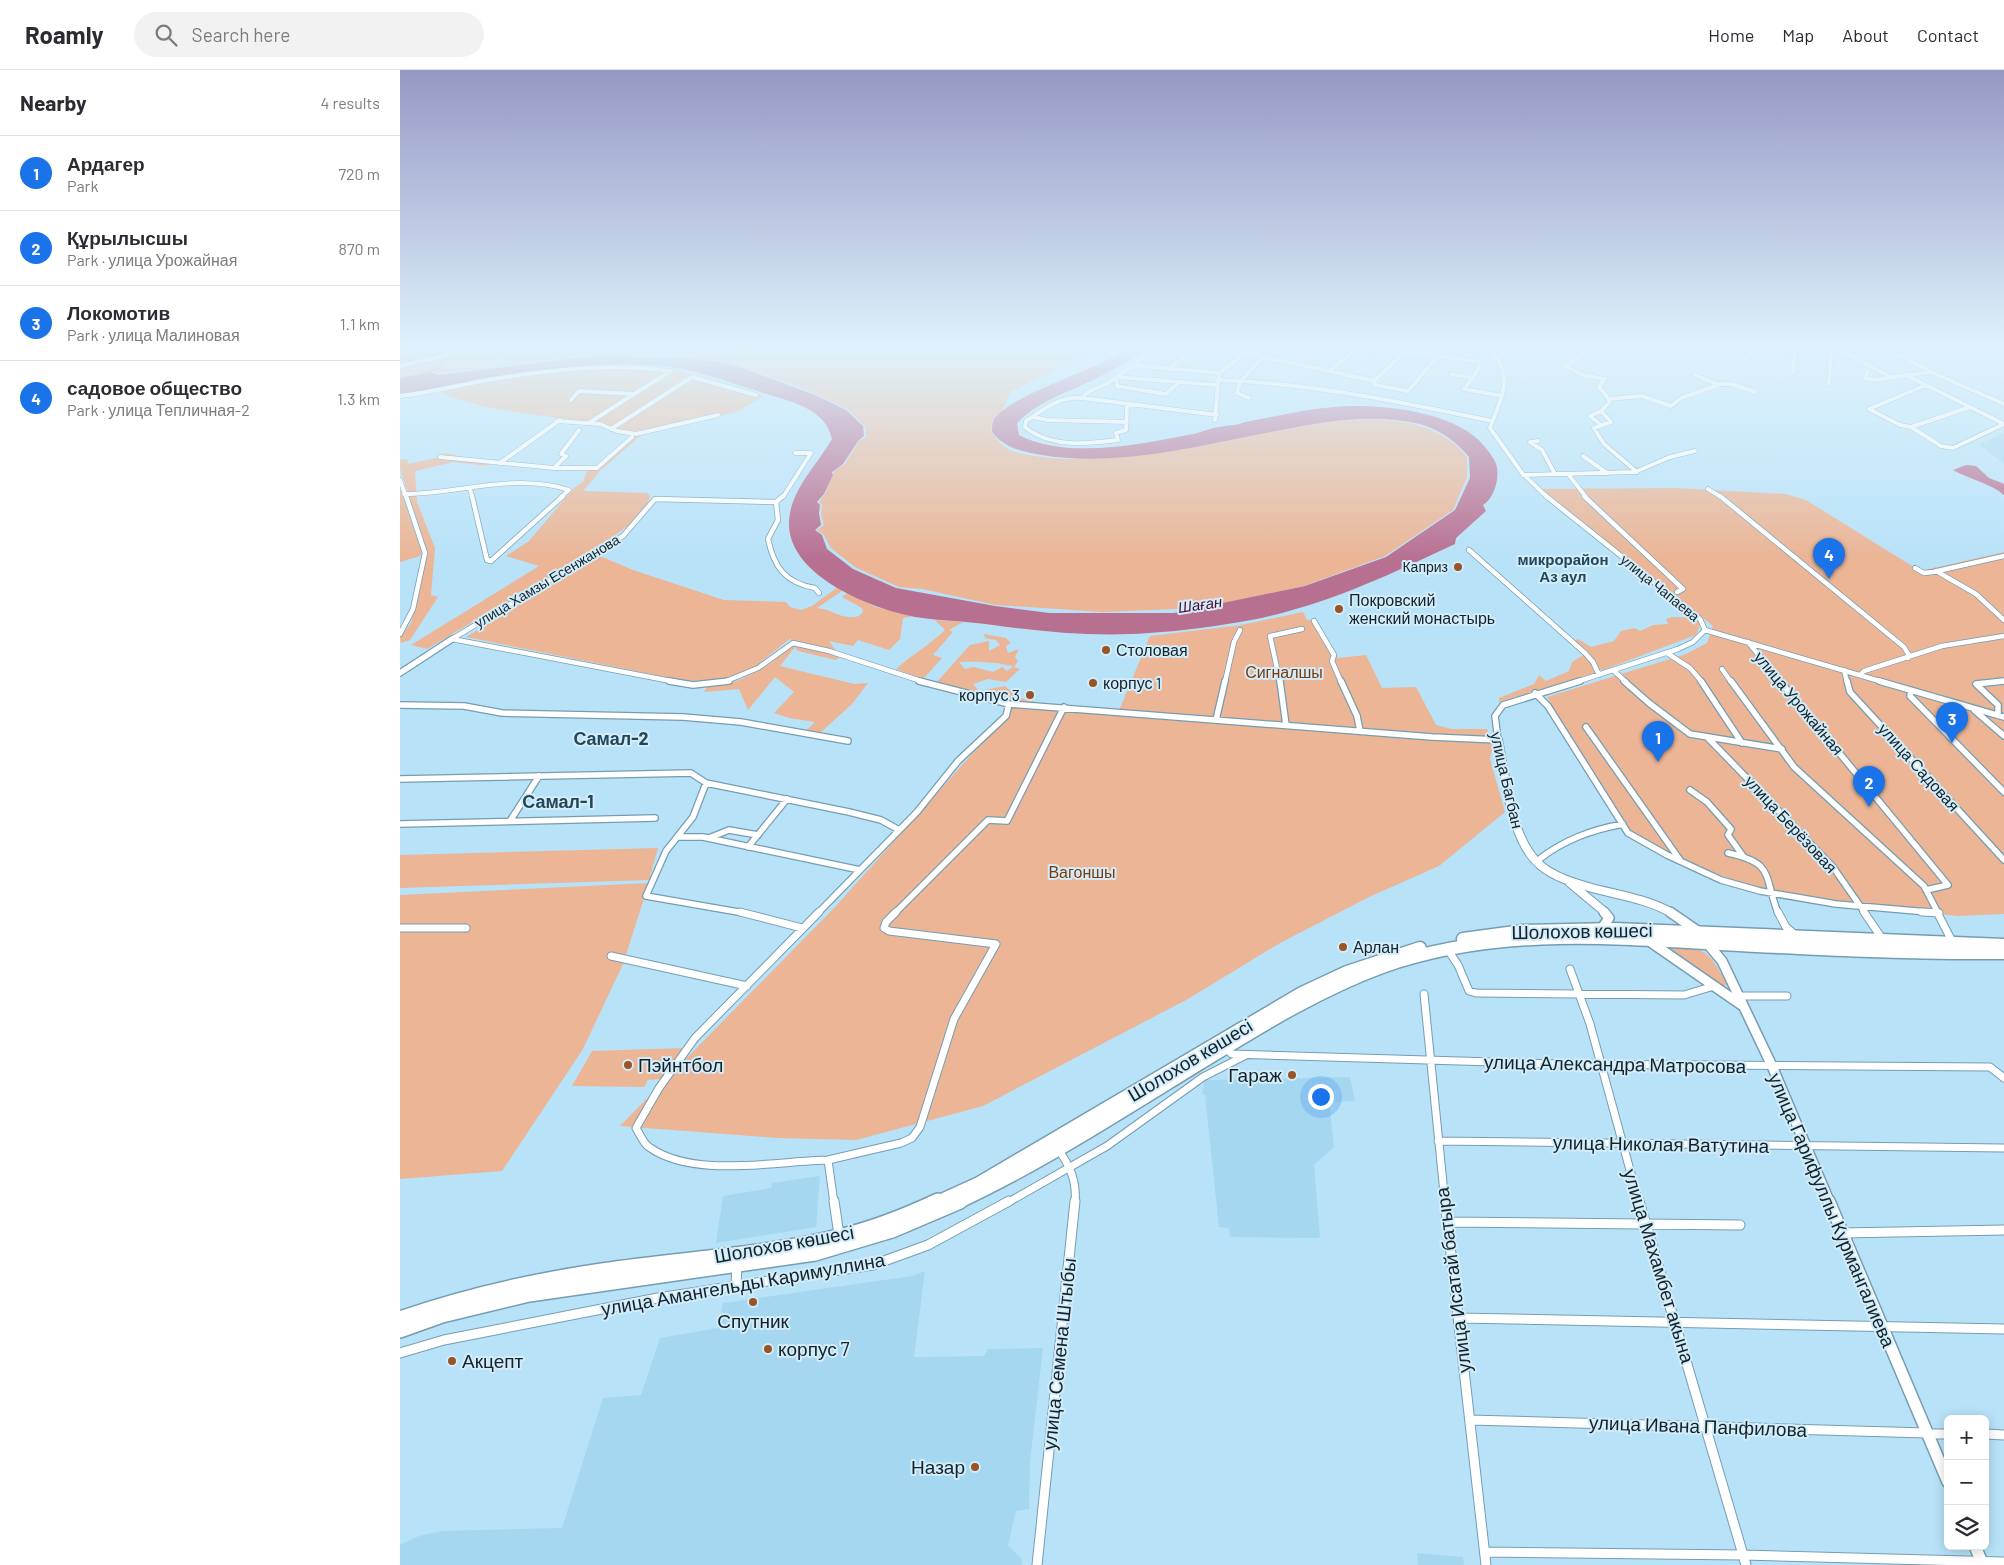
<!DOCTYPE html>
<html lang="en">
<head>
<meta charset="utf-8">
<style>
  :root { --surface:#fff; --page:#f2f2f3; --text:#2b2b33; --muted:#7c7c81; --line:#e1e1e2; --accent:#1a73e8 }
  body { margin:0; font-family:Barlow,sans-serif; background:var(--page); color:var(--text) }
  .controls { position:absolute; right:15px; bottom:15px; display:grid; overflow:hidden; border-radius:8px; box-shadow:0 2px 12px #0003 }
  .controls button { width:45px; height:45px; display:grid; place-items:center; padding:0; border:0; border-bottom:1px solid var(--line); background:var(--surface); color:var(--text); font:25px sans-serif }
  .you { position:absolute; left:920px; top:1026px; width:18px; height:18px; margin:-12px; border:4px solid #fff; border-radius:50%; background:#1a73e8; box-shadow:0 0 0 8px #1a73e833 }
  .badge { display:grid; place-items:center; width:32px; height:32px; border-radius:50%; background:var(--accent); color:#fff; font-size:16px; font-weight:700 }
  .pin { position:absolute; translate:-50% -41px; filter:drop-shadow(0 1px 2px #0008) }
  .pin::after { content:''; position:absolute; top:26px; width:18px; height:15px; background:inherit; clip-path:polygon(0 0,100% 0,50% 100%) }
  .list { margin:0; padding:0; list-style:none }
  h2 { display:flex; justify-content:space-between; align-items:center; height:65px; margin:0; padding:0 20px; font-size:21px }
  h2 small { font-size:16px; font-weight:400; color:var(--muted) }
  .list li { display:grid; grid-template-columns:32px 1fr auto; gap:15px; align-items:center; box-sizing:border-box; height:75px; padding:0 20px; border-top:1px solid var(--line) }
  .list b { display:block; font-size:19px; white-space:nowrap }
  .list p { margin:0; font-size:16px; white-space:nowrap; color:var(--muted) }
  .list em { font-size:16px; font-style:normal; color:var(--muted) }
  .icon { flex:none; width:28px; height:28px; fill:none; stroke:currentColor; stroke-width:2; stroke-linecap:round; stroke-linejoin:round }
  .map { position:relative; flex:none; width:1604px; height:1495px; overflow:hidden }
  header { display:flex; align-items:center; gap:30px; box-sizing:border-box; height:70px; padding:0 25px; background:var(--surface); border-bottom:1px solid var(--line) }
  header strong { font-size:24px }
  nav { display:flex; gap:28px; margin-inline-start:auto; font-size:18px }
  .search { width:350px; height:45px; background:var(--page); display:flex; align-items:center; gap:12px; box-sizing:border-box; padding:0 18px; border-radius:28px; color:var(--muted); font-size:19px }
  main { display:flex }
  aside { flex:1; background:var(--surface) }
  .map>svg:first-child { display:block }
  .built { fill:#a6d7f1 }
  .green { fill:#ebb596 }
  .water { fill:#b87091 }
  .lines { fill:none; stroke-linecap:round; stroke-linejoin:round }
  .stream { stroke:#b87091; stroke-width:1 }
  .street-far4-casing { stroke:#759db2; stroke-width:5 }
  .street-far3-casing { stroke:#759db2; stroke-width:6 }
  .street-far2-casing { stroke:#759db2; stroke-width:8 }
  .street-far1-casing { stroke:#759db2; stroke-width:9 }
  .street-casing { stroke:#759db2; stroke-width:11 }
  .secondary-far3-casing { stroke:#759db2; stroke-width:8 }
  .secondary-far2-casing { stroke:#759db2; stroke-width:10 }
  .secondary-far1-casing { stroke:#759db2; stroke-width:12 }
  .secondary-casing { stroke:#759db2; stroke-width:14 }
  .highway-far1-casing { stroke:#759db2; stroke-width:15 }
  .highway-casing { stroke:#759db2; stroke-width:18 }
  .street-far4 { stroke:#fff; stroke-width:4 }
  .street-far3 { stroke:#fff; stroke-width:4.5 }
  .street-far2 { stroke:#fff; stroke-width:5.5 }
  .street-far1 { stroke:#fff; stroke-width:7 }
  .street { stroke:#fff; stroke-width:9 }
  .secondary-far3 { stroke:#fff; stroke-width:5.5 }
  .secondary-far2 { stroke:#fff; stroke-width:8 }
  .secondary-far1 { stroke:#fff; stroke-width:9 }
  .secondary { stroke:#fff; stroke-width:11 }
  .highway-far1 { stroke:#fff; stroke-width:12 }
  .highway { stroke:#fff; stroke-width:15 }
  .poi-dot { fill:#985327; stroke:#d3ecf9; stroke-width:2 }
  .labels { text-anchor:middle; stroke-width:4; stroke-linejoin:round; paint-order:stroke }
  .far-poi-label { font-size:14px; fill:#13232b; stroke:#d3ecf9; text-anchor:end }
  .far-street-label { font-size:14px; fill:#13232b; stroke:#d3ecf9 }
  .far-neighbourhood-label { font-size:15px; font-weight:bold; fill:#214759; stroke:#d3ecf9 }
  .far-water-label { font-size:15px; font-style:italic; fill:#4e0b31; stroke:#d3ecf9 }
  .poi-label { font-size:16px; fill:#13232b; stroke:#d3ecf9; text-anchor:start }
  .park-label { font-size:16px; fill:#7a3b0c; stroke:#d3ecf9 }
  .street-label { font-size:16px; fill:#13232b; stroke:#d3ecf9 }
  .neighbourhood-label { font-size:18px; font-weight:bold; fill:#214759; stroke:#d3ecf9 }
  .near-street-label { font-size:19px; fill:#13232b; stroke:#d3ecf9 }
  .near-poi-label { font-size:19px; fill:#13232b; stroke:#d3ecf9; text-anchor:start }
</style>
</head>
<body>
<header>
<strong>Roamly</strong>
<div class="search"><svg class="icon" aria-label="search" viewBox="0 0 24 24"><circle cx="10" cy="10" r="6"/><path d="M15 15l6 6"/></svg>Search here</div>
<nav><a>Home</a><a>Map</a><a>About</a><a>Contact</a></nav>
</header>
<main>
<aside>
<h2>Nearby<small>4 results</small></h2>
<ul class="list">
<li><span class="badge">1</span><div><b>Ардагер</b><p>Park</p></div><em>720 m</em></li>
<li><span class="badge">2</span><div><b>Құрылысшы</b><p>Park · улица Урожайная</p></div><em>870 m</em></li>
<li><span class="badge">3</span><div><b>Локомотив</b><p>Park · улица Малиновая</p></div><em>1.1 km</em></li>
<li><span class="badge">4</span><div><b>садовое общество</b><p>Park · улица Тепличная-2</p></div><em>1.3 km</em></li>
</ul>
</aside>
<div class="map">
<svg width="1604" height="1495" viewBox="0 0 1604 1495">
  <rect width="100%" height="100%" fill="#b8e2f8"/>
  <path class="built" d="M1604,363V394L1579,374Z
    M950,1007L955,1031L929,1032L934,1077L914,1095L920,1168L830,1167L829,1158L819,1157L805,1025L802,1024L805,1010Z
    M420,1106L416,1157L316,1173L323,1126L371,1118L372,1113Z
    M525,1201L514,1287L584,1286L588,1279L643,1278L630,1392L629,1439L616,1441L608,1475L622,1489V1495H0V1475L19,1466L42,1461L162,1458L203,1328L241,1325L260,1268L318,1258L323,1233L512,1206Z
    M1017,1483L1063,1487L1064,1495H1018Z"/>
  <path class="green" d="M0,280H113L88,296L98,295L116,283L150,282L145,287L162,285L172,280H333L342,284L378,288L392,280H564L658,291L577,280H695C666,292 640,309 610,322L603,340L592,351L591,362C596,368 603,377 610,380C623,386 651,388 666,389C713,390 759,383 805,375C878,363 1013,318 1067,387V407L1053,440L985,486L904,516L800,538L703,542L596,535L522,519L499,517L455,497L431,478L424,465L417,460L424,455L421,444L422,435L419,432L425,424L435,400L445,394L459,371L466,367L465,356L447,339L393,314L332,294L276,285L183,284L75,299L0,307Z
    M228,295L277,300L364,326L336,342L245,362L200,401L183,421L247,423L250,426C245,449 216,463 199,477L27,579L11,575L139,496L106,486L129,471L174,418L183,412L188,399L200,398L238,364C173,343 101,349 37,321L189,296Z
    M45,383L92,393L86,396L54,392L15,401L17,432L35,478L31,525L38,527L10,570L1,573L0,568L11,553L27,482L0,399V390L7,389L8,394L36,388Z
    M0,418L22,483L20,486L0,492Z
    M1277,418L1386,424L1406,430L1520,501L1604,482V844L1558,846L1471,837L1354,818L1280,789L1219,755L1147,627L1286,584L1307,573L1313,556L1141,419Z
    M200,486L233,500L324,530L386,532L390,537L401,540L412,536L438,517L442,521L417,538C433,539 442,551 459,546L463,542L462,538L442,527L447,523L476,537L513,546L503,548L500,569L489,580L458,570L453,576L429,571L440,587L436,590L398,581L395,577L380,596L454,614L468,613L452,634L419,664L403,663L415,652L389,648L374,643L394,622L375,607L348,640L339,619L304,622L307,617C342,614 366,598 392,576L391,568L352,599L321,610L286,611L66,567Z
    M903,542L907,550L917,551L938,588L966,585L982,618L1016,617L1036,655L1051,659H1087L1093,674L1090,689L1105,742L1039,796L969,827L880,873L788,929L583,1036L456,1070L377,1068L220,1056L437,835L613,638L637,636L718,643L750,566L841,555Z
    M1272,547L1296,548L1300,555L1296,565L1203,600L1193,597L1195,603L1099,632V628L1134,614L1139,605L1146,611L1169,601L1172,592L1187,583L1173,571L1178,569L1191,577L1214,571L1221,561L1235,558L1240,561L1253,555L1268,554L1266,549Z
    M535,550L563,552L549,560L553,562L533,585L542,588L523,609L496,599C512,585 529,575 545,560Z
    M584,564L606,568L611,573L606,576L608,583L619,579L615,587L618,591L614,597C605,592 569,591 559,592L565,599L574,597L593,602L602,597L607,601L613,597L620,599L606,612L588,609L573,614L579,621L605,616L618,628L634,631L635,634L598,631L536,613L570,575L589,571V581L600,575L596,570L585,568Z
    M258,778L249,810L0,818V785Z
    M249,813L223,894L183,979L102,1101L0,1109V825Z
    M1268,875C1309,879 1307,880 1328,915L1321,916L1269,880Z
    M284,978L261,1009L248,1010L244,1017L172,1016L192,981Z"/>
  <path class="water" d="M724,280H745C725,294 702,306 680,316C657,326 636,334 617,353L619,365C666,390 742,374 793,364C802,362 810,358 819,357C828,355 836,356 845,352C874,347 905,339 935,337C977,333 1057,341 1084,376C1089,382 1096,390 1097,398C1099,410 1094,428 1083,435L1086,441L1056,468L1055,474C989,505 924,536 851,550C818,556 783,561 749,563C697,567 644,562 593,555C567,551 541,551 515,547C472,539 387,506 389,452C390,420 418,394 432,369C426,339 392,332 367,324C336,315 304,302 272,297C180,285 91,314 0,324V308L30,302L38,305L193,286L283,287L332,294L415,325L446,340L463,356L464,366L458,371L443,394L432,402L433,405L424,424L417,432L420,435L419,443L421,455L415,460L422,465L427,479L453,499L496,518L595,536L649,543H774L905,516L986,487L1055,440L1070,408L1069,387C1057,372 1039,359 1020,354C974,343 926,351 881,360C805,374 718,398 642,385C621,381 606,379 592,362C592,359 592,354 593,351C609,324 694,302 724,280Z
    M1566,395L1576,396L1589,408L1604,414V425C1590,413 1569,409 1553,400Z"/>
  <g class="lines">
    <path class="stream" d="M30,302L41,297V294L46,291V287"/>
    <defs>
      <path id="street-far4" d="M968,280H979
        M1007,280L973,312L975,315L1008,321L1038,286
        M1091,280C1115,310 1101,326 1090,358L1122,403L1147,427
        M1190,280L1165,296L1182,305L1205,309L1199,317L1209,329
        M1431,280L1449,285L1491,307
        M1490,280L1531,302L1604,334
        M1004,281L1080,292L1077,302L1064,319L1102,326
        M845,283L975,311
        M1345,289L1352,280
        M730,295L819,303
        M0,296L43,286L55,280
        M770,299L775,293L797,280
        M929,301L956,280
        M1467,302L1466,308L1474,310L1531,302
        M1393,303L1395,280
        M1051,304L1073,308
        M1506,305L1604,354
        M718,307L816,315
        M716,308L717,316L766,324L779,312
        M817,310C910,313 1001,332 1092,351
        M1318,314H1331L1355,322
        M1429,314L1431,280
        M1526,315L1469,339L1500,355L1511,357L1570,337
        M0,326C36,322 70,312 106,307C161,299 216,293 271,301L234,324L179,321L171,330
        M682,328L817,345
        M849,328L837,323L840,312L863,287
        M1209,329L1242,326L1271,336L1281,328L1319,315L1295,305
        M1209,329V333L1201,341L1211,352L1194,358L1204,374L1237,402
        M730,334L727,337L726,360L716,363L718,370C686,374 651,378 625,357L626,351C644,339 659,326 682,328L688,322L708,313L755,280
        M1201,341L1190,346L1201,355
        M633,347L648,350L727,352
        M815,350L819,303L850,280
        M157,351L200,354L217,361L236,364L318,345
        M189,353L234,324
        M1511,357L1541,376L1553,378L1604,354
        M211,359L292,307L356,325
        M1138,371L1130,372L1142,380L1155,404
        M1183,386L1207,403
        M40,387L154,398H197L232,367
        M100,393L160,350
        M155,397L166,386L161,384L179,360
        M1168,404L1186,427
        M1123,405L1235,402L1270,387L1295,381
        M0,410L6,427
        M70,419L72,427
        M1308,419L1321,427
        M4,424C59,424 115,402 169,420L161,427
        M383,427L411,383H395"/>
      <path id="street-far3" d="M72,426L87,490L91,491L163,426
        M1146,426L1300,549L1305,560
        M1184,426L1283,519L1277,522
        M1320,426L1504,577L1509,585L1508,588
        M376,432L378,450L368,469C374,497 385,513 415,518L419,523
        M1069,480L1185,583L1193,592L1199,605
        M1515,498L1524,503L1533,502L1604,486
        M1536,501L1576,524L1604,550
        M914,551L934,585L932,591L941,612
        M1305,560L1483,612
        M0,564L13,539L25,483L6,426
        M52,569L276,612
        M52,569L223,466L255,429L376,432L383,426
        M1348,572L1381,612
        M1267,583L1290,598L1302,612
        M1322,599L1331,612
        M1444,600L1447,612
        M1214,601L1226,612
        M1460,605L1464,601L1542,576L1604,566
        M324,612L358,598L393,573L429,581L524,612
        M825,612L834,572L840,560
        M880,612L870,566L902,559
        M1176,612L1278,579L1293,572L1305,560
        M1596,612L1604,611"/>
      <path id="street-far2" d="M269,611L293,615L329,611
        M519,611L609,634L1032,667L1098,670L1095,646L1103,635L1180,611
        M880,611L886,655
        M941,611L957,646L960,661
        M1224,611L1249,633L1290,664L1382,679
        M1301,611L1342,673
        M1331,611L1394,697L1524,816L1538,843
        M1380,611L1548,815L1526,820
        M1447,611L1450,622L1604,790
        M1479,611L1604,647
        M1511,620L1510,626L1604,722
        M1135,623L1148,636L1228,763L1267,785L1321,810L1360,821L1436,834L1539,843
        M0,635L64,636L102,643L283,647L341,652L448,671
        M1574,640L1604,666
        M1598,645V635L1576,614L1604,611
        M816,650L825,611
        M1186,657L1280,790
        M1307,667L1433,797L1465,843
        M0,709L291,703L306,713L449,742L481,750L499,760
        M306,713L293,747L266,781L246,826L344,843
        M1290,720L1307,732L1331,759L1328,765L1343,786
        M110,751L139,706
        M0,754L255,748
        M279,767H303L460,800
        M309,768L329,760L358,765
        M348,777L387,729
        M1328,783C1375,793 1363,805 1378,843
        M1137,791C1163,770 1191,760 1223,754
        M418,843L517,742L558,691L606,646L609,634
        M495,843L588,750L607,751L664,637"/>
      <path id="street-far1" d="M340,842L402,858
        M419,842L295,968L259,1018L236,1058C240,1064 243,1073 249,1077C293,1109 376,1091 428,1090L434,1133
        M1378,842L1386,857L1393,863
        M1464,842L1483,870
        M1522,842L1539,843
        M1537,842L1553,873
        M0,858H66
        M1048,880L1058,895L1069,921L1076,923L1284,925L1314,916
        M211,886L347,916
        M1170,899L1190,954L1239,1133
        M1024,924L1045,1133
        M1340,926H1387
        M825,978L832,984L1156,994L1590,997L1604,1008
        M1038,1071L1604,1078
        M658,1079C670,1096 677,1111 675,1133
        M428,1090L501,1073L512,1068L520,1057L554,949L596,874L489,861L484,858L486,852L496,842
        M607,1133L707,1076L803,1007L846,985"/>
      <path id="street" d="M434,1131L439,1165
        M1045,1131L1086,1495
        M1239,1131L1346,1495
        M1047,1152L1340,1155
        M1442,1163L1604,1160
        M336,1216L337,1194
        M1058,1248L1604,1259
        M0,1283L44,1270L258,1228L473,1195L528,1175L609,1131
        M1070,1350L1526,1363
        M1527,1364H1548
        M1585,1364L1604,1365
        M1085,1482L1343,1485L1604,1492
        M637,1495L675,1131"/>
      <path id="secondary-far3" d="M0,603L52,569"/>
      <path id="secondary-far2" d="M1098,670C1106,707 1110,769 1140,795C1154,807 1174,813 1192,818C1219,825 1247,829 1272,843
        M1170,813L1206,843"/>
      <path id="secondary-far1" d="M1270,842L1299,862
        M1202,858L1209,848L1204,842
        M1252,873L1343,936
        M1307,873L1322,891L1372,996L1430,1133"/>
      <path id="secondary" d="M1429,1131L1548,1412
        M1575,1476L1583,1495"/>
      <path id="highway-far1" d="M1063,869L1123,861L1214,859L1604,875
        M535,1133L579,1113L902,923L947,902L1020,878
        M557,1133C641,1094 721,1042 799,994C858,958 917,921 982,897C1092,858 1205,867 1319,874C1414,879 1509,884 1604,883"/>
      <path id="highway" d="M0,1249C66,1226 133,1211 202,1201C281,1189 361,1186 439,1167C473,1159 506,1146 538,1131
        M0,1260L42,1245L129,1224L415,1183L492,1160L560,1131"/>
    </defs>
    <use href="#street-far4" class="street-far4-casing"/>
    <use href="#street-far3" class="street-far3-casing"/>
    <use href="#street-far2" class="street-far2-casing"/>
    <use href="#street-far1" class="street-far1-casing"/>
    <use href="#street" class="street-casing"/>
    <use href="#secondary-far3" class="secondary-far3-casing"/>
    <use href="#secondary-far2" class="secondary-far2-casing"/>
    <use href="#secondary-far1" class="secondary-far1-casing"/>
    <use href="#secondary" class="secondary-casing"/>
    <use href="#highway-far1" class="highway-far1-casing"/>
    <use href="#highway" class="highway-casing"/>
    <use href="#street-far4" class="street-far4"/>
    <use href="#street-far3" class="street-far3"/>
    <use href="#street-far2" class="street-far2"/>
    <use href="#street-far1" class="street-far1"/>
    <use href="#street" class="street"/>
    <use href="#secondary-far3" class="secondary-far3"/>
    <use href="#secondary-far2" class="secondary-far2"/>
    <use href="#secondary-far1" class="secondary-far1"/>
    <use href="#secondary" class="secondary"/>
    <use href="#highway-far1" class="highway-far1"/>
    <use href="#highway" class="highway"/>
  </g>
  <linearGradient id="sky" x2="0" y2="1"><stop stop-color="#9599c5"/><stop offset="0.57" stop-color="#dff2fc"/><stop offset="1" stop-color="#dff2fc" stop-opacity="0"/></linearGradient>
  <rect width="1604" height="489" fill="url(#sky)"/>
  <g class="poi-dot">
    <circle cx="1058" cy="497" r="5"/>
    <circle cx="939" cy="539" r="5"/>
    <circle cx="706" cy="580" r="5"/>
    <circle cx="693" cy="613" r="5"/>
    <circle cx="630" cy="625" r="5"/>
    <circle cx="943" cy="877" r="5"/>
    <circle cx="228" cy="995" r="5"/>
    <circle cx="892" cy="1005" r="5"/>
    <circle cx="353" cy="1232" r="5"/>
    <circle cx="368" cy="1279" r="5"/>
    <circle cx="52" cy="1291" r="5"/>
    <circle cx="575" cy="1397" r="5"/>
  </g>
  <g class="labels">
    <g class="far-poi-label">
      <text x="1048" y="502">Каприз</text>
    </g>
    <g class="far-street-label">
      <text transform="translate(147 511) rotate(-31)" y="5">улица Хамзы Есенжанова</text>
      <text transform="translate(1260 518) rotate(39)" y="5">улица Чапаева</text>
    </g>
    <g class="far-neighbourhood-label">
      <text x="1163" y="495">микрорайон<tspan x="1163" dy="17">Аз аул</tspan></text>
    </g>
    <g class="far-water-label">
      <text transform="translate(800 535) rotate(-8)" y="5">Шаған</text>
    </g>
    <g class="poi-label">
      <text x="949" y="536">Покровский<tspan x="949" dy="18">женский монастырь</tspan></text>
      <text x="716" y="586">Столовая</text>
      <text x="703" y="619">корпус 1</text>
      <text x="620" y="631" text-anchor="end">корпус 3</text>
      <text x="953" y="883">Арлан</text>
    </g>
    <g class="park-label">
      <text x="884" y="608">Сигналшы</text>
      <text x="682" y="808">Вагоншы</text>
    </g>
    <g class="street-label">
      <text transform="translate(1399 633) rotate(50)" y="6">улица Урожайная</text>
      <text transform="translate(1519 697) rotate(48)" y="6">улица Садовая</text>
      <text transform="translate(1107 710) rotate(77)" y="6">улица Багбан</text>
      <text transform="translate(1391 754) rotate(47)" y="6">улица Берёзовая</text>
    </g>
    <g class="neighbourhood-label">
      <text x="211" y="675">Самал-2</text>
      <text x="158" y="738">Самал-1</text>
    </g>
    <g class="near-street-label">
      <text transform="translate(1182 861) rotate(-1)" y="7">Шолохов көшесі</text>
      <text transform="translate(790 990) rotate(-31)" y="7">Шолохов көшесі</text>
      <text transform="translate(1215 994) rotate(1)" y="7">улица Александра Матросова</text>
      <text transform="translate(1261 1074) rotate(1)" y="7">улица Николая Ватутина</text>
      <text transform="translate(1432 1140) rotate(67)" y="7">улица Гарифуллы Курмангалиева</text>
      <text transform="translate(384 1174) rotate(-10)" y="7">Шолохов көшесі</text>
      <text transform="translate(1259 1196) rotate(73)" y="7">улица Махамбет акына</text>
      <text transform="translate(1053 1210) rotate(-97)" y="7">улица Исатай батыра</text>
      <text transform="translate(343 1214) rotate(-10)" y="7">улица Амангельды Каримуллина</text>
      <text transform="translate(659 1284) rotate(-84)" y="7">улица Семена Штыбы</text>
      <text transform="translate(1298 1356) rotate(2)" y="7">улица Ивана Панфилова</text>
    </g>
    <g class="near-poi-label">
      <text x="238" y="1002">Пэйнтбол</text>
      <text x="882" y="1012" text-anchor="end">Гараж</text>
      <text x="353" y="1258" text-anchor="middle">Спутник</text>
      <text x="378" y="1286">корпус 7</text>
      <text x="62" y="1298">Акцепт</text>
      <text x="565" y="1404" text-anchor="end">Назар</text>
    </g>
  </g>
</svg>
<div class="controls">
<button>+</button>
<button>−</button>
<button><svg class="icon" aria-label="layers" viewBox="0 0 24 24"><path d="M12 4l9 5-9 5-9-5zM3 14l9 5 9-5"/></svg></button>
</div>
<div class="you"></div>
<div class="pin badge" style="left:1258px;top:692px">1</div>
<div class="pin badge" style="left:1469px;top:737px">2</div>
<div class="pin badge" style="left:1552px;top:673px">3</div>
<div class="pin badge" style="left:1429px;top:509px">4</div>
</div>
</main>
</body>
</html>
